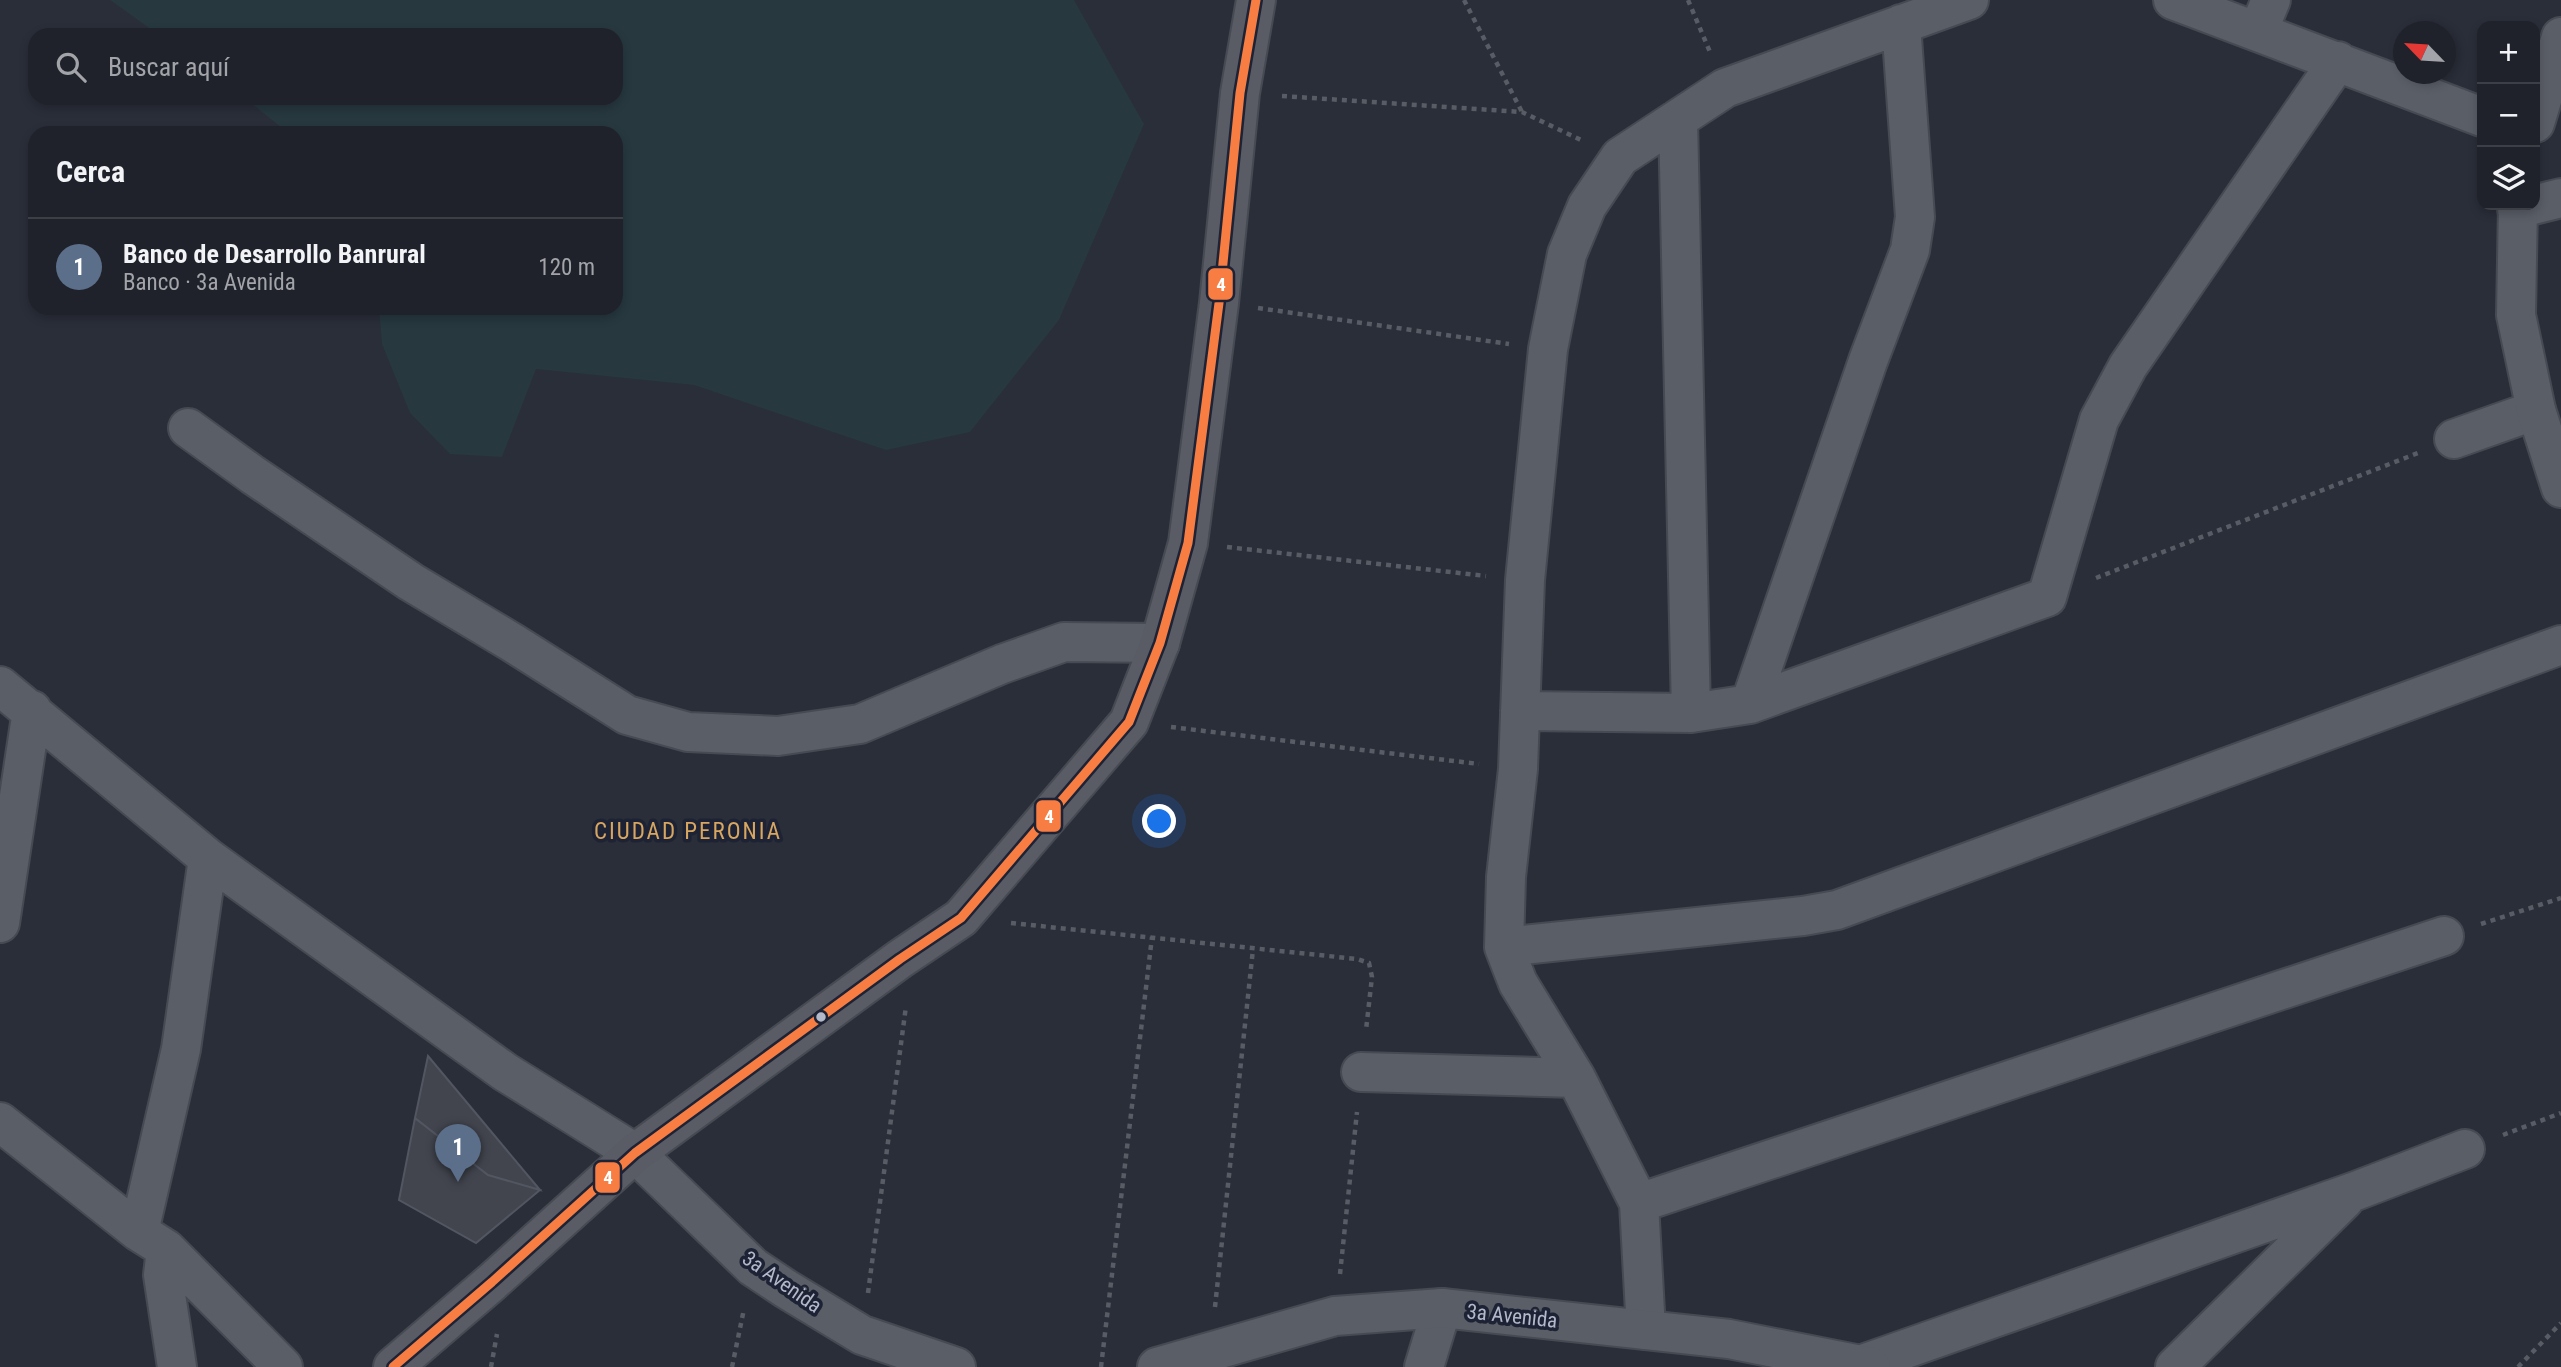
<!DOCTYPE html>
<html lang="es">
<head>
<meta charset="utf-8">
<style>
  :root { --surface:#20222b; --page:#282a33; --text:#f1f3f6; --muted:#a2a4a9; --line:#3d3f47; --accent:#ea580c }
  body { margin:0; font-family:"Roboto Condensed",sans-serif; background:var(--page); color:var(--text) }
  .controls { position:absolute; right:21px; top:21px; display:grid; overflow:hidden; border-radius:14px; box-shadow:0 4px 10px #0003 }
  .controls button { width:63px; height:63px; display:grid; place-items:center; padding:0; border:0; border-bottom:2px solid var(--line); background:var(--surface); color:var(--text); font:35px sans-serif }
  .compass { position:absolute; left:2393px; top:21px; width:63px; height:63px; border-radius:50%; background:var(--surface); box-shadow:0 4px 10px #0003; rotate:295deg }
  .you { position:absolute; left:1160px; top:822px; width:24px; height:24px; margin:-18px; border:5px solid #fff; border-radius:50%; background:#1a73e8; box-shadow:0 0 0 10px #1a73e833 }
  .badge { display:grid; place-items:center; width:46px; height:46px; border-radius:50%; background:var(--accent); color:#fff; font-size:23px; font-weight:700 }
  .pin { position:absolute; translate:-50% -58px; filter:drop-shadow(0 2px 4px #0008) }
  .pin::after { content:''; position:absolute; top:37px; width:24px; height:21px; background:inherit; clip-path:polygon(0 0,100% 0,50% 100%) }
  .list { margin:0; padding:0; list-style:none }
  h2 { display:flex; justify-content:space-between; align-items:center; height:91px; margin:0; padding:0 28px; font-size:30px }
  h2 small { font-size:23px; font-weight:400; color:var(--muted) }
  .list li { display:grid; grid-template-columns:46px 1fr auto; gap:21px; align-items:center; box-sizing:border-box; height:98px; padding:0 28px; border-top:2px solid var(--line) }
  .list b { display:block; font-size:26px; white-space:nowrap }
  .list p { margin:0; font-size:23px; white-space:nowrap; color:var(--muted) }
  .list em { font-size:23px; font-style:normal; color:var(--muted) }
  .icon { flex:none; width:38px; height:38px; fill:none; stroke:currentColor; stroke-width:2; stroke-linecap:round; stroke-linejoin:round }
  .map { position:relative; flex:none; width:2561px; height:1367px; overflow:hidden }
  .search { position:absolute; background:var(--surface); box-shadow:0 4px 10px #0003; left:28px; top:28px; width:595px; height:77px; display:flex; align-items:center; gap:18px; box-sizing:border-box; padding:0 24px; border-radius:21px; color:var(--muted); font-size:26px }
  .panel { position:absolute; background:var(--surface); box-shadow:0 4px 10px #0003; left:28px; top:126px; width:595px; height:189px; border-radius:21px }
  .map>svg:first-child { display:block }
  .green { fill:#27383f }
  .building { fill:#42454e; stroke:#525661; stroke-width:2 }
  .lines { fill:none; stroke-linecap:round; stroke-linejoin:round }
  .minor-casing { stroke:#464a52; stroke-width:42 }
  .tertiary-casing { stroke:#464a52; stroke-width:42 }
  .secondary-casing { stroke:#464a52; stroke-width:42 }
  .path { stroke:#585c64; stroke-width:4.5; stroke-dasharray:5 5; stroke-linecap:butt }
  .minor { stroke:#5a5e67; stroke-width:38 }
  .tertiary { stroke:#5a5e67; stroke-width:38 }
  .secondary { stroke:#595b65; stroke-width:38 }
  .bus-1-casing { stroke:#1d2334; stroke-width:14 }
  .bus-1 { stroke:#f77d43; stroke-width:9 }
  .bus-dot { fill:#b4b9ca; stroke:#1d2334; stroke-width:2.5 }
  .labels { text-anchor:middle; stroke-width:7; stroke-linejoin:round; paint-order:stroke }
  .street-label { font-size:21px; fill:#b4b9ca; stroke:#1d2334 }
  .neighbourhood-label { font-size:23px; letter-spacing:2px; fill:#d7a661; stroke:#1d2334 }
  .line-badge { stroke:#1d2334; stroke-width:2.5 }
  .badge-label { font-size:19px; text-anchor:middle; font-weight:bold; fill:#fff }
</style>
</head>
<body>
<div class="map">
<svg width="2561" height="1367" viewBox="0 0 2561 1367">
  <rect width="100%" height="100%" fill="#2a2e39"/>
  <path class="green" d="M110,0H1074L1144,124L1059,320L970,432L886,450L694,385L536,369L502,457L450,454L410,413L382,344L379,308H616V133H288L245,98H616V35H159Z"/>
  <path class="building" d="M428,1056L540,1190L488,1175L415,1118Z
    M415,1118L488,1175L540,1190L476,1243L399,1200Z"/>
  <g class="lines">
    <defs>
      <path id="minor" d="M2173,0L2482,117
        M2258,31L2271,0
        M1678,119L1691,713
        M2517,209L2561,198
        M188,428L253,475L411,582L513,643L627,715L688,732L778,736L860,724L1002,664L1064,642L1160,643
        M2454,439L2536,410
        M0,686L208,858L505,1072L635,1153
        M1750,704L1868,361L1910,250L1915,217L1901,24
        M1520,711L1691,713L1750,704L2047,597L2099,420L2128,366L2338,61
        M0,923L32,710
        M1504,947L1803,916L1837,910L2561,645
        M1361,1072L1576,1078
        M0,1122L139,1232L166,1249L283,1367
        M1639,1203L2444,936
        M139,1232L181,1049L208,858
        M166,1249L163,1275L177,1367
        M1646,1330L1639,1203L1576,1078L1518,983L1504,947L1506,877L1518,769L1525,580L1548,349L1567,254L1587,206L1620,157L1725,88L1969,0
        M1860,1365L2353,1192L2465,1149
        M1424,1367L1442,1308
        M2175,1367L2344,1200"/>
      <path id="tertiary" d="M2535,123L2561,37
        M2518,205L2516,315L2536,410L2561,488
        M635,1153L753,1267L786,1289L862,1335L956,1367
        M1157,1367L1335,1316L1442,1308L1729,1339L1871,1367"/>
      <path id="secondary" d="M393,1367L492,1282L635,1153L900,959L961,918L1129,722L1160,643L1188,543L1219,303L1240,93L1256,0"/>
    </defs>
    <use href="#minor" class="minor-casing"/>
    <use href="#tertiary" class="tertiary-casing"/>
    <use href="#secondary" class="secondary-casing"/>
    <path class="path" d="M1464,0L1522,112
      M1688,0L1710,52
      M1282,96L1522,112L1581,140
      M1258,308L1509,344
      M1227,547L1486,576
      M2096,578L2418,453
      M1171,727L1479,764
      M1011,923L1357,959L1369,963L1372,977L1366,1030
      M2481,924L2561,898
      M2503,1135L2561,1113
      M1340,1274L1357,1112
      M868,1293L906,1006
      M1215,1307L1253,949
      M491,1367L497,1334
      M732,1367L744,1309
      M1101,1367L1152,937
      M2518,1367L2561,1323"/>
    <use href="#minor" class="minor"/>
    <use href="#tertiary" class="tertiary"/>
    <use href="#secondary" class="secondary"/>
    <defs>
      <path id="bus-1" d="M393,1367L492,1282L635,1153L900,959L961,918L1129,722L1160,643L1188,543L1219,303L1240,93L1256,0"/>
    </defs>
    <use href="#bus-1" class="bus-1-casing"/>
    <use href="#bus-1" class="bus-1"/>
  </g>
  <circle class="bus-dot" cx="821" cy="1017" r="6"/>
  <g class="labels">
    <g class="street-label">
      <text transform="translate(782 1282) rotate(35)" y="7">3a Avenida</text>
      <text transform="translate(1512 1316) rotate(6)" y="7">3a Avenida</text>
    </g>
    <g class="neighbourhood-label">
      <text x="688" y="839">CIUDAD PERONIA</text>
    </g>
  </g>
  <g class="line-badge">
    <rect x="1207" y="267" width="27" height="34" rx="7" fill="#f77d43"/>
    <rect x="1035" y="799" width="27" height="34" rx="7" fill="#f77d43"/>
    <rect x="594" y="1161" width="27" height="33" rx="7" fill="#f77d43"/>
  </g>
  <g class="badge-label">
    <text x="1221" y="291">4</text>
    <text x="1049" y="823">4</text>
    <text x="608" y="1184">4</text>
  </g>
</svg>
<div class="controls">
<button>+</button>
<button>−</button>
<button><svg class="icon" aria-label="layers" viewBox="0 0 24 24"><path d="M12 4l9 5-9 5-9-5zM3 14l9 5 9-5"/></svg></button>
</div>
<svg class="compass" viewBox="-18 -18 36 36"><path d="M0-13l5 13h-10z" fill="#e53935"/><path d="M0 13l5-13h-10z" fill="#a2a4a9"/></svg>
<div class="you"></div>
<div class="pin badge" style="left:458px;top:1182px;background:#5c6f8a">1</div>
<div class="search"><svg class="icon" aria-label="search" viewBox="0 0 24 24"><circle cx="10" cy="10" r="6"/><path d="M15 15l6 6"/></svg>Buscar aquí</div>
<section class="panel">
<h2>Cerca<small></small></h2>
<ul class="list">
<li><span class="badge" style="background:#5c6f8a">1</span><div><b>Banco de Desarrollo Banrural</b><p>Banco · 3a Avenida</p></div><em>120 m</em></li>
</ul>
</section>
</div>
</body>
</html>
